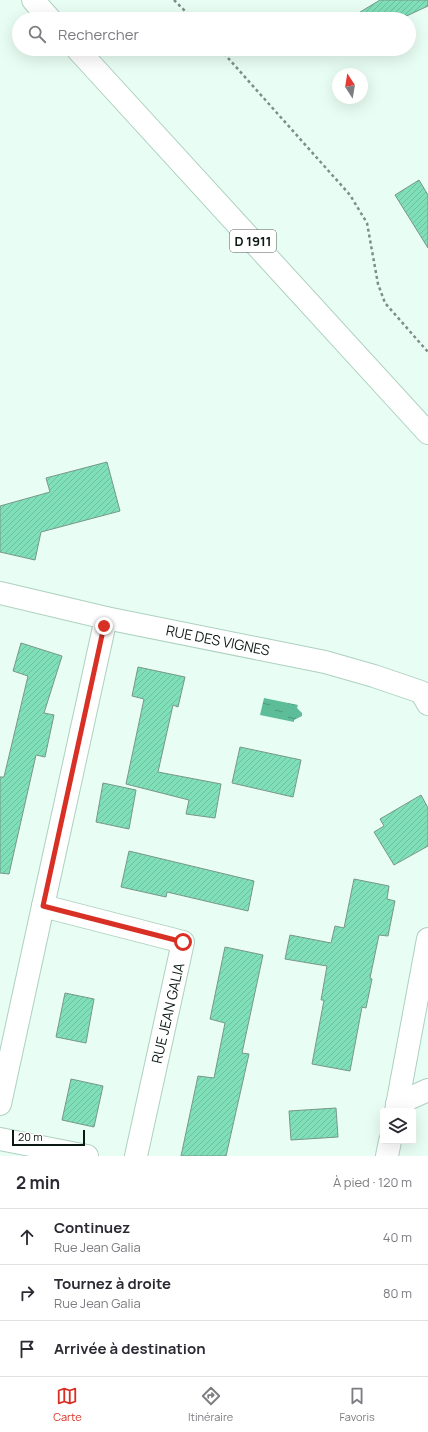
<!DOCTYPE html>
<html lang="fr">
<head>
<meta charset="utf-8">
<style>
  :root { --surface:#fff; --page:#f2f2f3; --text:#2b2b33; --muted:#7c7c81; --line:#e1e1e2; --accent:#d93025 }
  body { margin:0; font-family:Manrope,sans-serif; background:var(--page); color:var(--text) }
  .controls { position:absolute; right:12px; bottom:12px; display:grid; overflow:hidden; border-radius:4px; box-shadow:0 4px 16px #0002 }
  .controls button { width:36px; height:36px; display:grid; place-items:center; padding:0; border:0; border-bottom:1px solid var(--line); background:var(--surface); color:var(--text); font:20px sans-serif }
  .compass { position:absolute; left:332px; top:68px; width:36px; height:36px; border-radius:50%; background:var(--surface); box-shadow:0 4px 16px #0002; rotate:348deg }
  .scale { position:absolute; left:12px; bottom:10px; width:73px; box-sizing:border-box; padding-left:4px; border:2px solid #0c1913; border-top:0; font-size:11px; line-height:14px; white-space:nowrap; color:#0c1913; -webkit-text-stroke:3px #fff; paint-order:stroke }
  .stop { position:absolute; width:12px; height:12px; margin:-9px; border:3px solid #d93025; border-radius:50%; background:#fff }
  .stop.end { background:#d93025; border-color:#fff; box-shadow:0 1px 4px #0008 }
  .list { margin:0; padding:0; list-style:none }
  h2 { display:flex; justify-content:space-between; align-items:center; height:52px; margin:0; padding:0 16px; font-size:17px }
  h2 small { font-size:13px; font-weight:400; color:var(--muted) }
  .list li { display:grid; grid-template-columns:26px 1fr auto; gap:12px; align-items:center; box-sizing:border-box; height:56px; padding:0 16px; border-top:1px solid var(--line) }
  .list b { display:block; font-size:15px; white-space:nowrap }
  .list p { margin:0; font-size:13px; white-space:nowrap; color:var(--muted) }
  .list em { font-size:13px; font-style:normal; color:var(--muted) }
  .icon { flex:none; width:22px; height:22px; fill:none; stroke:currentColor; stroke-width:2; stroke-linecap:round; stroke-linejoin:round }
  .map { position:relative; flex:none; width:428px; height:1156px; overflow:hidden }
  .search { position:absolute; background:var(--surface); box-shadow:0 4px 16px #0002; left:12px; right:12px; top:12px; height:44px; display:flex; align-items:center; gap:10px; box-sizing:border-box; padding:0 14px; border-radius:22px; color:var(--muted); font-size:15px }
  .sheet { height:220px; background:var(--surface) }
  nav { display:flex; justify-content:space-around; align-items:center; box-sizing:border-box; height:56px; border-top:1px solid var(--line); background:var(--surface); font-size:11px; color:var(--muted) }
  nav a { display:grid; justify-items:center; gap:2px }
  nav .on { color:var(--accent) }
  .map>svg:first-child { display:block }
  .water { fill:url(#water-ripples) }
  .building { fill:url(#building-hatch); stroke:#779889 }
  .lines { fill:none; stroke-linecap:round; stroke-linejoin:round }
  .street-casing { stroke:#add1c0; stroke-width:24 }
  .primary-casing { stroke:#add1c0; stroke-width:24 }
  .path { stroke:#7d8e86; stroke-width:2.5; stroke-dasharray:3 3; stroke-linecap:butt }
  .street { stroke:#fff; stroke-width:22 }
  .primary { stroke:#fff; stroke-width:22 }
  .route { stroke:#d93025; stroke-width:5 }
  .labels { text-anchor:middle; stroke-width:4; stroke-linejoin:round; paint-order:stroke }
  .shield { fill:#fff; stroke:#555e5a; stroke-width:1 }
  .shield-label { font-size:13px; font-weight:bold; fill:#0c1913 }
  .street-label { font-size:14px; fill:#0c1913; stroke:#fff }
</style>
</head>
<body>
<div class="map">
<svg width="428" height="1156" viewBox="0 0 428 1156">
  <defs>
    <pattern id="water-ripples" width="26" height="14" patternUnits="userSpaceOnUse"><rect width="26" height="14" fill="#5dbd98"/><path d="M2 4q2-2 4 0t4 0M15 11q2-2 4 0t4 0" fill="none" stroke="#4b997b"/></pattern>
    <pattern id="building-hatch" width="6" height="6" patternUnits="userSpaceOnUse"><rect width="6" height="6" fill="#7fdfb8"/><path d="M-1 1l2-2M0 6l6-6M5 7l2-2" fill="none" stroke="#6dbf9d"/></pattern>
  </defs>
  <rect width="100%" height="100%" fill="#e8fdf3"/>
  <path class="water" d="M264,698L298,705L297,708L302,713V716L294,720V722L260,715Z"/>
  <path class="building" d="M380,0H428V6L400,19H353L352,17Z
    M419,180L428,195V248L395,195Z
    M107,462L120,511L41,532L35,560L0,552V506L50,492L46,478Z
    M21,643L62,656L44,713L54,715L45,757L36,755L9,874L0,873V777H4L28,676L13,671Z
    M138,667L185,677L178,707L173,705L158,772L221,784L215,818L186,814L189,800L126,784L144,699L132,696Z
    M240,747L301,760L293,797L232,783Z
    M103,783L136,790L129,829L96,822Z
    M421,795L428,808V846L394,865L374,832L384,826L380,819Z
    M129,851L254,881L248,911L167,892L166,897L121,887Z
    M354,879L389,886L387,899L395,901L388,936L379,935L370,978L372,979L366,1008L362,1007L350,1071L312,1064L324,1000H321L327,966L285,959L290,935L331,943L335,926L344,928Z
    M225,947L263,955L242,1053L249,1054L226,1156H181L198,1076L214,1078L225,1023L210,1019Z
    M65,993L94,999L86,1043L56,1037Z
    M71,1079L103,1086L94,1127L62,1120Z
    M336,1108L338,1137L291,1140L289,1111Z"/>
  <g class="lines">
    <defs>
      <g id="street">
        <path id="s1" d="M0,593L106,618L325,662L374,676L421,692L428,704"/>
        <path d="M106,618L43,906L183,942L136,1156"/>
        <path d="M0,1104L43,906"/>
        <path d="M397,1104L428,1090"/>
        <path d="M396,1111L428,939"/>
        <path d="M0,1139L87,1156"/>
        <path d="M387,1156L390,1141"/>
      </g>
      <path id="primary" d="M33,0L50,19
        M77,49L428,433"/>
    </defs>
    <use href="#street" class="street-casing"/>
    <use href="#primary" class="primary-casing"/>
    <path class="path" d="M174,0L193,19
      M220,49L350,195L367,223L378,284L385,303L428,352"/>
    <use href="#street" class="street"/>
    <use href="#primary" class="primary"/>
  </g>
  <g class="lines">
    <path class="route" d="M104,626L43,906L183,942"/>
  </g>
  <g class="labels">
    <rect class="shield" x="230" y="230" width="46" height="22" rx="3"/>
    <g class="shield-label">
      <text x="253" y="246">D 1911</text>
    </g>
    <g class="street-label">
      <text dy="5" stroke="none"><textPath href="#s1" startOffset="223">RUE DES VIGNES</textPath></text>
      <text transform="translate(168 1013) rotate(-77)" y="5">RUE JEAN GALIA</text>
    </g>
  </g>
</svg>
<div class="controls">
<button><svg class="icon" aria-label="layers" viewBox="0 0 24 24"><path d="M12 4l9 5-9 5-9-5zM3 14l9 5 9-5"/></svg></button>
</div>
<svg class="compass" viewBox="-18 -18 36 36"><path d="M0-13l5 13h-10z" fill="#e53935"/><path d="M0 13l5-13h-10z" fill="#7c7c81"/></svg>
<div class="scale">20 m</div>
<div class="stop" style="left:183px;top:942px"></div>
<div class="stop end" style="left:104px;top:626px"></div>
<div class="search"><svg class="icon" aria-label="search" viewBox="0 0 24 24"><circle cx="10" cy="10" r="6"/><path d="M15 15l6 6"/></svg>Rechercher</div>
</div>
<section class="sheet">
<h2>2 min<small>À pied · 120 m</small></h2>
<ul class="list">
<li><svg class="icon" aria-label="ahead" viewBox="0 0 24 24"><path d="M12 20V5M6 11l6-6 6 6"/></svg><div><b>Continuez</b><p>Rue Jean Galia</p></div><em>40 m</em></li>
<li><svg class="icon" aria-label="right" viewBox="0 0 24 24"><path d="M7 20v-9h11M14 6l5 5-5 5"/></svg><div><b>Tournez à droite</b><p>Rue Jean Galia</p></div><em>80 m</em></li>
<li><svg class="icon" aria-label="arrive" viewBox="0 0 24 24"><path d="M6 21V4h12l-3 4 3 4H6"/></svg><div><b>Arrivée à destination</b></div></li>
</ul>
</section>
<nav>
<a class="on"><svg class="icon" aria-label="map" viewBox="0 0 24 24"><path d="M3 6l6-2 6 2 6-2v14l-6 2-6-2-6 2zM9 4v14M15 6v14"/></svg>Carte</a>
<a><svg class="icon" aria-label="directions" viewBox="0 0 24 24"><path d="M12 3l9 9-9 9-9-9zM9 14v-3h6M13 9l2 2-2 2"/></svg>Itinéraire</a>
<a><svg class="icon" aria-label="saved" viewBox="0 0 24 24"><path d="M7 4h10v16l-5-4-5 4z"/></svg>Favoris</a>
</nav>
</body>
</html>
